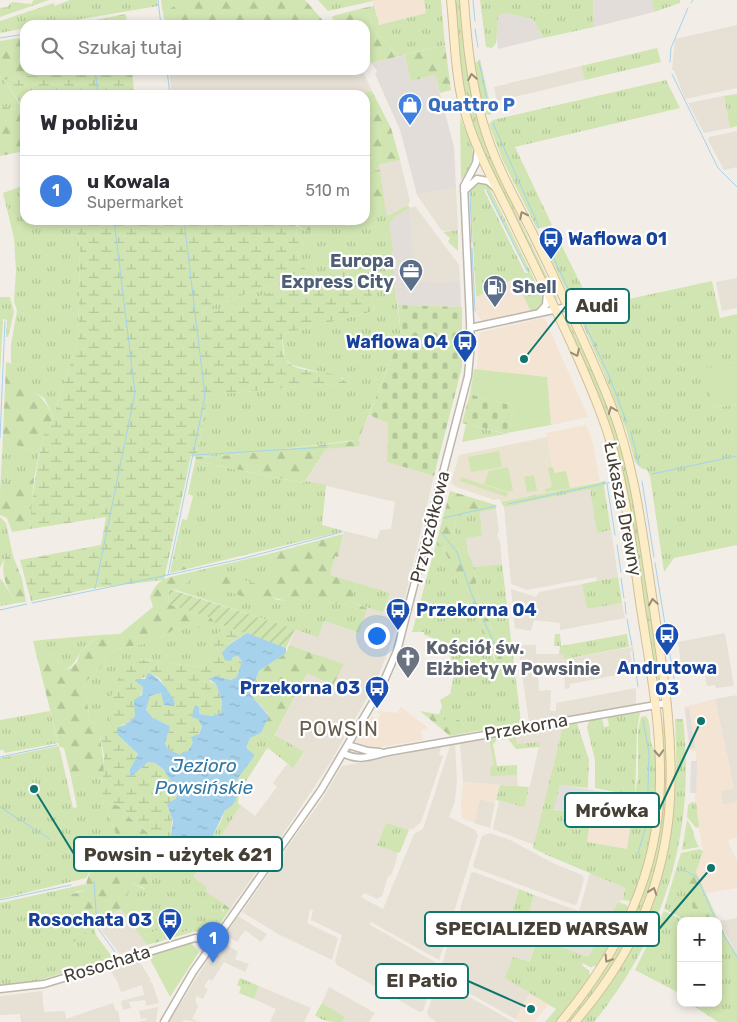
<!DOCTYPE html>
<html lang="pl">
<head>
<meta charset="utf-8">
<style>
  :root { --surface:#fff; --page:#f2f2f3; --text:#2b2b33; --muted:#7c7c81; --line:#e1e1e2; --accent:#ea580c }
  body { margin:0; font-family:Rubik,sans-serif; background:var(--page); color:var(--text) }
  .controls { position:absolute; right:15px; bottom:15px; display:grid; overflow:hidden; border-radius:10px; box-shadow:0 2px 8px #0003 }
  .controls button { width:45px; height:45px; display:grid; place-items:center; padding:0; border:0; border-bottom:1px solid var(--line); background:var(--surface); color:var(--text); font:25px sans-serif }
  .you { position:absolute; left:376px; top:635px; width:18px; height:18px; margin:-12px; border:4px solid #fff; border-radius:50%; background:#1a73e8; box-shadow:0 0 0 8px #1a73e833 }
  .badge { display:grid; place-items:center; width:32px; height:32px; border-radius:50%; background:var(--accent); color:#fff; font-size:16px; font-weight:700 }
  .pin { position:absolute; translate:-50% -41px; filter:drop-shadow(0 1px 2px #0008) }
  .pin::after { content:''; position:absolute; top:26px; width:18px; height:15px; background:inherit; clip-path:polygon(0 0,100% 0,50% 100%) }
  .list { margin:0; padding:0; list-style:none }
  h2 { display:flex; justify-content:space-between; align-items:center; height:65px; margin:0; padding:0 20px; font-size:21px }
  h2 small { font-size:16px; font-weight:400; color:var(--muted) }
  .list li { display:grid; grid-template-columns:32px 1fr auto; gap:15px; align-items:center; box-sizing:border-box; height:70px; padding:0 20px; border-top:1px solid var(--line) }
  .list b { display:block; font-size:19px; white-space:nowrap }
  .list p { margin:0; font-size:16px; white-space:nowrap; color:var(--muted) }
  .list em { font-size:16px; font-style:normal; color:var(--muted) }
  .icon { flex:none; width:28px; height:28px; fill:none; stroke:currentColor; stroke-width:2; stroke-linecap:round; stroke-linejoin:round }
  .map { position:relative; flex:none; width:737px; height:1022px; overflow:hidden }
  .search { position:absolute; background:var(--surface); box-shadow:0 2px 8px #0003; left:20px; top:20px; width:350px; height:55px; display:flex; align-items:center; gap:12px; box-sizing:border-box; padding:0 18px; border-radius:15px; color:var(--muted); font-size:19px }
  .panel { position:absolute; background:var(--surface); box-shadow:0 2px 8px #0003; left:20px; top:90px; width:350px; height:135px; border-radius:15px }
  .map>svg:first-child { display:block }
  .residential { fill:#e6e0d5 }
  .commercial { fill:#f3e4d3 }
  .industrial { fill:#e2ddd8 }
  .education { fill:#ebe3d1 }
  .grass { fill:url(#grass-tufts); fill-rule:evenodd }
  .forest { fill:url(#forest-firs) }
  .wetland { fill:url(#wetland-marsh) }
  .cemetery { fill:url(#cemetery-stones) }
  .park { fill:#d0e5b1 }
  .garden { fill:url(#garden-furrows) }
  .parking { fill:#e1dedb }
  .water { fill:url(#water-ripples) }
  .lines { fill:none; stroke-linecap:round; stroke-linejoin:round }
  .stream { stroke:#a6d2ec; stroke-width:1 }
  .tertiary-casing { stroke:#bdb6aa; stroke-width:9 }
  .secondary-casing { stroke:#d0bf98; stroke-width:10 }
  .tertiary { stroke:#fff; stroke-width:6 }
  .secondary { stroke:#fcedc8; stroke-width:8 }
  .oneway { stroke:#978d78 }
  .labels { text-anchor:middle; stroke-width:4.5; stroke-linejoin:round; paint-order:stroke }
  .shop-label { font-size:18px; font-weight:bold; fill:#366cbe; stroke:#fff; text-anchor:start }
  .transit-label { font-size:18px; font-weight:bold; fill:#164399; stroke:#fff; text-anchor:end }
  .service-label { font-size:18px; font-weight:bold; fill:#4e5e75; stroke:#fff; text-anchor:end }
  .street-label { font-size:18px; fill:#453f36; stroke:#fff }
  .worship-label { font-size:18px; font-weight:bold; fill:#5b616d; stroke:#fff; text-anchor:start }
  .water-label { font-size:19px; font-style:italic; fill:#3379a3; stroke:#fff }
  .quarter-label { font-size:20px; letter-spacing:1px; fill:#675c4e; stroke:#fff }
  .leader { fill:none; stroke:#0f766e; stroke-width:2 }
  .callout-dot { fill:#0f766e; stroke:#fff; stroke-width:2 }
  .callout { fill:#fff; stroke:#0f766e; stroke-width:2 }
  .callout-label { font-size:19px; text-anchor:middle; font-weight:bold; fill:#453f36 }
</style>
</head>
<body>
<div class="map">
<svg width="737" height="1022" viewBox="0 0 737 1022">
  <defs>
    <pattern id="grass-tufts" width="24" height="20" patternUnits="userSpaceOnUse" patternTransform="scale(1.25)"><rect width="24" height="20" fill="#d0e5b1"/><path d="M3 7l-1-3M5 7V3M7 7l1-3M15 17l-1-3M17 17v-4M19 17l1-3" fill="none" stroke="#b4c699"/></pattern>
    <pattern id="forest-firs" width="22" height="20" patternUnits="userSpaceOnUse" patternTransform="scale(1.25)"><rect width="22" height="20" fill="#d0e5b1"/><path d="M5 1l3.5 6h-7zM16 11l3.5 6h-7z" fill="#b4c699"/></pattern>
    <pattern id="wetland-marsh" width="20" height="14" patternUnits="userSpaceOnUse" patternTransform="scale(1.25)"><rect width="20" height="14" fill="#d0e5b1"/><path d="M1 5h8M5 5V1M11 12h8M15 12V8" fill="none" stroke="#b4c699"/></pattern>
    <pattern id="cemetery-stones" width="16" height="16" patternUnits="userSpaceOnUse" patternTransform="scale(1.25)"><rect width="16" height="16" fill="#d0e5b1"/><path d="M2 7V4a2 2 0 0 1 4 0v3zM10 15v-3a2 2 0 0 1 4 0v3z" fill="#b4c699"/></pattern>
    <pattern id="garden-furrows" width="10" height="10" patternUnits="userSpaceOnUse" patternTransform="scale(1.25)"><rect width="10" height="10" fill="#d0e5b1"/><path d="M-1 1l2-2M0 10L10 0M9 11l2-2" fill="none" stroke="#b4c699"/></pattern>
    <pattern id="water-ripples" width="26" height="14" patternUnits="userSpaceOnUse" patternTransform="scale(1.25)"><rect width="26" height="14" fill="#a6d2ec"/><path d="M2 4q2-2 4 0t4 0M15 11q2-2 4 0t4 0" fill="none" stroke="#90b5cb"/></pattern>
  </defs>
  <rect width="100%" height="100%" fill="#f2eee7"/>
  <path class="residential" d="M737,25V88L685,99L674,70H672L675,39Z
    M581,66L585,80L497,101L494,87Z
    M169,70H362L372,91L357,95H172Z
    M724,96L730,128L704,133L688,103Z
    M737,131V167L724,170L708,140L709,137Z
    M400,160L410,201L408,205L386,216L379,164Z
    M456,187L458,230L442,231L417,195Z
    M415,206L459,265L460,282L417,281L412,248L410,208Z
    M737,278V308L722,311L716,282Z
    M369,415L388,423L387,462L434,476L399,622L377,680L330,763L281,837L230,909L204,891L207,887L193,877L241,805L255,816L277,787L273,783L287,764L293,768L304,753L275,735L307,673L320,655L289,645L295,629L318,636L324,621L358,633L367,608L384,613L389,593L330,575L335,556H338L344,531L377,539L380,530L391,529L395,502L306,481L326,449L359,445L358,441Z
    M590,489L597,533L611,530L618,577L597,581L596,577L527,590L511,584L504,507Z
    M496,509L499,531L497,535L500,541L502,564L474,567L468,553L466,538L482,536L480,512Z
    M582,584L587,609L622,603L625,618L560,630V623L534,620L531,631L515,628L511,589L536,597L539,592Z
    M725,633L734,686L716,688L715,685L707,686L704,670L686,672L685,664L681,665L678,642Z
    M518,645H536V654H563L564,659L633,647L634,651L630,652L633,667H637V671L570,684V688L565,689L564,675H568L567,670H563V663L532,665V677H538L539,691L551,690L550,711H556V703L636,688V704L529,722Z
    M737,695V802L723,805L721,791L734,788L715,699Z
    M563,726L534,845L493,829L499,801L525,807L540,742L516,745L515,734Z
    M489,739L494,766L490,775H517L518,786L463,782L460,744Z
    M455,745L457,781L455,801L449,817L475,830L478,835L439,960L371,922L369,924L438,964L423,1011L420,1012L337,965L335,961L342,935L311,920L313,910L310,909L307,923L338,938L332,960L278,934L242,912L277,862L281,864L282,861L279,859L323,798L342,766L441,747L439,755L443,756L421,822L413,829L405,830L386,823L377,844L397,853V859L391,875L388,876L382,896L377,899L364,893L361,897L383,909L414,834L423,829L450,746Z
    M480,799L495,803L490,828L474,823Z
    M490,833L510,840L555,864L582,875L584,879L577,904L574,905L475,868L473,865L482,836Z
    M474,872L519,889L508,926L523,932L534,895L579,911L590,873L625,888L623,900L618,902L588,957L538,938L528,963L514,957L506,978L530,993L515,1019L439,976L451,934L455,933L461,910L460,909L471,873Z
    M121,909L147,945L120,954L98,926V915H109Z
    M238,916L267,934L261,942L245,930L237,942L225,935Z
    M737,918V955L719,921Z
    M223,937L227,941L226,944L238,952L235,959L249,964L245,972L224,962L212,981L209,979L204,987L208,989L203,999L197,996L195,1000L198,1007L192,1019L199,1022L184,1020L182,1022H169L207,961L215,965L218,959L211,955Z
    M135,960L139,961L151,980L149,981L152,983L159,1003L146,1006L145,1000L129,1002L131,1008L123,1010L121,1001L144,995L142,985L121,992L117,981L109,968Z
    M439,980L514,1022H437L429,1017L427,1013L437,982Z
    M259,986L311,1008L304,1022H270L276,1009L254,999Z
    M329,987L375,1013L369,1022H342L345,1017L322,1003Z
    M42,991L44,1012L65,1011L66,1019L113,1003L116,1011H118L120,1022H21L20,1014L0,1015V996Z
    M158,1007L156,1022H137L147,1020L146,1018L141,1019L139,1011Z"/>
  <path class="commercial" d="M372,0H424L426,13L378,25Z
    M515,278L531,312L483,322L476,313V297Z
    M542,318L545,319L588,417L551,425L546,377L477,370L479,333Z
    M586,425L592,440L600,481L570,488L566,471L555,473L546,433Z
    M715,699L734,789L721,791L723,804L737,802V838L730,839L728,842L737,860V888L706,893L696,872L703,851L695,806L696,751H690L684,707Z
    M401,707L428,728L421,730L423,740L373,748L356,742L372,716L378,719L380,715L376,711L397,713Z
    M463,782L500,785L495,803L480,799L474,823L462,818L461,802Z
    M560,785L635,796L627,849L587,842L592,815L554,810Z
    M530,993L550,1003L534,1022H521L515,1019Z"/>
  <path class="industrial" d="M593,0H652L654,12L594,27Z
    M503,13L533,19L543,38L498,49L496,36L498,18Z
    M405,55L411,81L435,75L454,147L456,187L417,195L416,191L400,130L375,74L377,71L371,63Z
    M410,208L412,247L417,281L460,282L461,307L398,305L390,252V221L392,216Z"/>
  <path class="education" d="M547,437L554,473L566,471L570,488L501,502L499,499L494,500L454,486L451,482L459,455Z"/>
  <path class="grass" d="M34,0H49L0,17V8L7,7L12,2L31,4Z
    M70,0H157L158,6L46,25H25V28L0,33V21L54,3V6Z
    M161,0H185V1L163,13Z
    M318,0H372L373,1L328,11Z
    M424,0H441L445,45L400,56L373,30L368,7L374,6L379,25L426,13Z
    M454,0H460L468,71L480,128L515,211L557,298L556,303L495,178L471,122L463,83Z
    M480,0H593L594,27L543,38L533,19L503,13L498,18L496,43L492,48L486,47Z
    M652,0H680V3L654,12Z
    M657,48L661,62L585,80L581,66Z
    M480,59L492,113L489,115C478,112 476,74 475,63Z
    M0,76L4,80L25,112L0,106Z
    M666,80L680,108L515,147L552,225L537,229L503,161L489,124L493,120Z
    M737,94V126L730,128L724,96Z
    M460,117C471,145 482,153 461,180Z
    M476,182L485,183L489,187L541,293L544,300L540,310L531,312L515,278L476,297L470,191V188ZM486,189L528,272V273H525L484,190Z
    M25,185V220H76L80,249L78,339L53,417L45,399L17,380L14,375L13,363H11V344L17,311L14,301L16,271L14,238L3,193Z
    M408,205L410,208C383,221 390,223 393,250L391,252L401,335L371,409L366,410L355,440L235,455L196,457L208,395L346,383L343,378L292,365L285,359L282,334L374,311L368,261L203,315L202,309L306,274L299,264L298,253L303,246L302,238L297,236L296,226L306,231L319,228L321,220H337L338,224L350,226L349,220H365V210H380L385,206L387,216Z
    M458,230V251L448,242L450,238L443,232Z
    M554,230L592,307L712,281L720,318L737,314V362L705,369L714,408L737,404V545L674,558L664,572L650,476L647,470L641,468L635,462L627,432L604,373L609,371L585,319L594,313L592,308L577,311L539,235Z
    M0,297H10L14,312L8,337H6L7,320L3,319L0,373Z
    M567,319C585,356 604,392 616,430C642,513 648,602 660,688H658L626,489L563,321Z
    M466,424L505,434L462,442Z
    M3,435L16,445L35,452L41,446L34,478L15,484L0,493Z
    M195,461L303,483L306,481L326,485L322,525L344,531L187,569L178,565L176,561L181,541L177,540L182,519L187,520L193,496L188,494Z
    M606,481L604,487L611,530L597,533L590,489L504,507L501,502Z
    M480,512L482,536L466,538L468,553L461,554L453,540L455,538L454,517Z
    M0,517L6,523L13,556L5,557L0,568Z
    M437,540L443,547L468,603L489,638L494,660L503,668L500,643L479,601L474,567L502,564L521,722L520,724L471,732L459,720L446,723L439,714L442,706L440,700L450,694L455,669L444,642L424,635V632H412Z
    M265,555L283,564L258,584L242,580L277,600L339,603L366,612L359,633L324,621L318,637L176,590L190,580L187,573Z
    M618,577L622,603L587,609L582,584Z
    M0,578L17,603L0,606Z
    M357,583L390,593L383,613L351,602Z
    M202,626H226L212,639V652L206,665L197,667L140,659L112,721L111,733L100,735L96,724L90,721L84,683L100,669L108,654L117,649L153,642L175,629Z
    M555,634H560L561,646L627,634L629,647L564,659L563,654H559L560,646H554Z
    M99,635C93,641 86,646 81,652C74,661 75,667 62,670L55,655L44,652L41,640Z
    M50,711L58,743L5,753L3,750H0V720Z
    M637,713H640L637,731L635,796L595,788V760L587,727L589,721L602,718L604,727L609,726L607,717Z
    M646,716C651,725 650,733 651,742C651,744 654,749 654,751C657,759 657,776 656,785C656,813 647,880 630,901L623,900L625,888L547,855L533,848L563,726L577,723L589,760L588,788L560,785L554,810L591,813V821L570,833L590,823L587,842L627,849L638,776V731L641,717Z
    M675,719H683C696,831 665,935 594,1022H580C659,920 682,848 675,719Z
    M663,720C668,725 666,750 667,760C672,830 653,904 615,964C603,984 586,1003 572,1022H564C579,1004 595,985 608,965C655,893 667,803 663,720Z
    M261,733L272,740L275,735L304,752L293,768L268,748L266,750L239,792L238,804L241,805L211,851L210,842L222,819L231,788L255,755L246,748L250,738Z
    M515,734L517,744L540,742L539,747L516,749L508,739L497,740L493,744L497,766L517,765V775L490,776L491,766H494L489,739Z
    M59,746L73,808L77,807L71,777L88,772L91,777L100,779L105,775L102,800L111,819L120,848L93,867L86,878L0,899V758Z
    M500,785L529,787L525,807L496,800Z
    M692,802L696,803L699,827L696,828L687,817L688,805Z
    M687,820C694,828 693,838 699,847L682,850Z
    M386,823L409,830L400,852L397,853L377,845Z
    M700,849L703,851L696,872L726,937L737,955V1022H732L698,1003H718V949L720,950L721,934L718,921H715L696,877L689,894L697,921H688L664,909L681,853Z
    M161,859L169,867L198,870L193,877L207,887L205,891L224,904L221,907L224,914L216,924L193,932L192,927C182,937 176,929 165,927L141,937L128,919L134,912C129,902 122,893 132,883L144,889L152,883L150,872L157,864L156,860Z
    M86,884V890L75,892L82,907L91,915L96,935L113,958L33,982L0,985V903Z
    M519,889L534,895L523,932L508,927Z
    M618,902L627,905L628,908L600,965L590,967L583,963L582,965L589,971L591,978L556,1022H545L556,1009L505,978L513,957L529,962L538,938L588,957Z
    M664,911L681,919L668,946L681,953V994L635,970Z
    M240,978L259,986L254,999L239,993L241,987L237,985Z
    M322,1003L345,1017L342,1022C332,1022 323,1022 315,1015Z"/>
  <path class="forest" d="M185,0H305L325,23L165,25L163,13Z
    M368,7L373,30L400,56L371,63L365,57V25H337L332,17L336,15Z
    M25,37V70H65L4,80L0,76V41Z
    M445,45L451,90L440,93L435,75L411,81L405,55Z
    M372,91L391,128L400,160L375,165C369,148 359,129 371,113L365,105V95H357Z
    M0,106L25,112V151L0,156Z
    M380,170L385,206L380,210H365V171Z
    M217,220H321L319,228L306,231L288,220L258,222L236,220L224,226L218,224Z
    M592,308L594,313L585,319L609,371L604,373L577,311Z
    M6,362L17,365L14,375C18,382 24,383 29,387C42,398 45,400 53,417L50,427H46L41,446L35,452L16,445L3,435Z
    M371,409L358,441L360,442L359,446L326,449L304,483L195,461L196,457L235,455L353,441L366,410Z
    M34,478L30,529L12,532L7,518L0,515V493L9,482L15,484Z
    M450,491L496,505V509L454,517L455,539L453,540L461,554L468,553L474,567L479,601L500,643L503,668L499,672L489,638L468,603L443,547L437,540Z
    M343,534L338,557L335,556L330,575L357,583L351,602L367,608L366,612L339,603L291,602L266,596L257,601L204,584L208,578L217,574L258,584L282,564L265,555Z
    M177,540L181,541L176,561L187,569L170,573Z
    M13,556L22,579L26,602L17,603C6,587 0,575 5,557Z
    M187,573L190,580L176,590L169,589L168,604L212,618L214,622L226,626L175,629L153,642L117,649L108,654L100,669L84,683L90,721L96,724L104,723L106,729L100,735L105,775L100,779L91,777L88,772L71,777L64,748L59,746L33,641L41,640L44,652L55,655L62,670L71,668L77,662L80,653L99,635L120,634L153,607L150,597C158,577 167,578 187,573Z
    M289,645L344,664L333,685L307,673L272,740L261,733L269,715L250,694L259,671L286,653Z
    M420,711L442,715L446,723L453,720H459L471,732L450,736Z
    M102,800L121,807L130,818L154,838L164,850L191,855L210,842L211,851L198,870L169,867L161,859L156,861L162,869L163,876L159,877L153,870L150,871L152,883L149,890L132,883L127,896L134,906V912L128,919L121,909L109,915H89L72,902L70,895L86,890C86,867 102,860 120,848L111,819Z
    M684,872L696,877L715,921H697L689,894L679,889Z
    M224,904L230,909L218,927L196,932L199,928L216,924V917H222L224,910L221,907Z
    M165,927C176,929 183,937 192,927L193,932L147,945L141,937Z
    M83,931L87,934L61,949L58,946L61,941Z
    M689,1003H698L732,1022H718Z"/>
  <path class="wetland" d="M126,14L127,25H91L90,21Z
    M65,70H132L134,93L129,95H25V110L4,80Z
    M365,138L375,165L379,164L380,170L365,171Z
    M76,220H217L218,224L224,226C242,217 267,222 288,220L296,226L297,236L302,238L303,247L298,253L299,264L305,268L306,274L202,309L203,315L368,260L374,311L282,334C283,341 282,352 285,358C293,377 335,366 347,383L208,395L196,457L191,456L164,580L93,588L31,601L20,560L101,545L106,517L30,529C32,494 37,461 46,426L50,427L78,339L80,249Z
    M226,626L247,633L229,644L233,657L238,656L242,661L238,677L232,680L216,676L209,681L216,684L222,701L221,713L212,716L199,714L197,705L198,719L202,727L191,748L181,756L169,750L165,744L170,726L153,718L146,710L150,696L160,693L174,706L175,703L160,679L152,674L136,681L143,687C141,698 135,704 135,716L127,724L122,725L118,735L138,754L130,769L132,776L148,762L155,763L163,769L179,793L168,808C175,817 171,825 171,835L159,845L154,838L130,818L121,807L102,800L104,756L100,735L111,733V698L113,686L128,666L139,659L197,667L206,665L212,652V639Z"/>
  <path class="cemetery" d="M398,305L462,307V367L434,476L387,462L388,423L369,415L401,335Z
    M470,394L514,406L507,434L462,423Z"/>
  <path class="park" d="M737,362V404L714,408L704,369Z
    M474,369L547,377L551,425L507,433L514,406L470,394Z
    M499,451L502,467L471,472L468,457Z
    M508,467L513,490L508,492L484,484L489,471Z
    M553,467L555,473L566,471L570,488L546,492L545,489L552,487L548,468Z
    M534,475L537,491L527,492L524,477Z
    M461,477L508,493L507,497L460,481Z
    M679,922L681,923V953L668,946Z
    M191,943L199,952L170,997L150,959V956Z"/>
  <path class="garden" d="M169,589L295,629L286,648L214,622L211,618L168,604Z"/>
  <path class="parking" d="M689,708L695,748L690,749L685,709Z
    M691,761H697L696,793H690Z
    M560,785L635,797L632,826L597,821L592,818L591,813L554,809Z"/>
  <path class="water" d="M247,633L286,648V653L259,671L250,694L269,716L261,733L250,738L246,748L255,755L231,788L237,796C235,803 232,807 225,810L210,842L191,855L164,850L159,845L171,835L173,821L167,804L175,799L179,793L163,769L155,763L148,762L132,776L130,775V769L138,754L118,735L117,728L127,724L135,716L134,700L142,695L143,687L135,681L136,679H145L148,673C158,675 172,695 175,703L174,706L164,705L161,693L150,696L146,710L153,718L170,726L165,744L169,750L181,755L183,752L188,751L193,743L191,737L199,734L202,727L198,719L192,717L195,705L199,707V714L212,716L221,713L222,701L216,684L209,679L216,676L231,680L237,677L242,661L238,656L233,657L231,661L225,660L222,653L230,644Z"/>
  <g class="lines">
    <path class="stream" d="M158,0L161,25
      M473,0L475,21
      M691,3L693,0
      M80,25H86
      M475,29L478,47
      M0,38L25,34
      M479,62L490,114
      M670,62L671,48L688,8
      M95,70L98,95
      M167,70L170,95
      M672,74L718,168L737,187
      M493,123L539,227
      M487,191L527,271
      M470,193L472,243
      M544,238L608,373L627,423
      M472,248L475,311
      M631,432L639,465
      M0,438L5,321
      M195,455L327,447
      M652,474L737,456
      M642,481L654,557
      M607,484L615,535
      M508,504L612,482
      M443,518L496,506
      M440,531L457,552L472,595L499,654
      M617,545L621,572
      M655,563L674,679
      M168,575L245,558L342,532
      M621,578L624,598
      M95,589L135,393L114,220
      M625,602L626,614
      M32,603L168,575L205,396L184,220
      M0,610L27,604
      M627,619L632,646
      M633,652L635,667
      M636,672L638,687
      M0,757L57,745
      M0,807L50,839
      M640,855L638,853L647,823L649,753L643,720
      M680,868L697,877L716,921
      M94,881L97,927L115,952
      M0,900L71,885
      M718,925L737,957"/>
    <defs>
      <path id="tertiary" d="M464,191L477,179L488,181L496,188
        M539,313L546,305L547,292
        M470,328L567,307
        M348,745L368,751L380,752
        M343,753C359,762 371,756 388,752L667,703
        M0,989L44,984L195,938L202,939L212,946
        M164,1022L193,972L321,790L380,690L397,651L468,376L471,343L464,186L476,163L478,149"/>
      <path id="secondary" d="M451,0C455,39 455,81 467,119C477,151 494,183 509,213C540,279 574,343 600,411C624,472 631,538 640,602C649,661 661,721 660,781C659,874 619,952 561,1022
        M464,0C467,42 471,83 483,123C494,162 514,197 532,232C560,289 588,347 611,405C635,466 642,532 652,596C678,767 695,881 575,1022"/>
    </defs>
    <use href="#tertiary" class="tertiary-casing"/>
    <use href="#secondary" class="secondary-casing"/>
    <use href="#tertiary" class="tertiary"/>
    <use href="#secondary" class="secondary"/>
  </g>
  <defs><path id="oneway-chevron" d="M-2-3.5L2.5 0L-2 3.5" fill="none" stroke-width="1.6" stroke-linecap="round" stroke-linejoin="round" transform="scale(1.25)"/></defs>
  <g class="oneway">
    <use href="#oneway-chevron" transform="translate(472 77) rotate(-100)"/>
    <use href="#oneway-chevron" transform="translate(523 215) rotate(-117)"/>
    <use href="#oneway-chevron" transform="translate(576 353) rotate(65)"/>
    <use href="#oneway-chevron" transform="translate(612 410) rotate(-111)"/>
    <use href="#oneway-chevron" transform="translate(653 602) rotate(-99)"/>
    <use href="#oneway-chevron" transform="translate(659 753) rotate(87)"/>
    <use href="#oneway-chevron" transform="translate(653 891) rotate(-71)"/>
    <use href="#oneway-chevron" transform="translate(608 959) rotate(122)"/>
  </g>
  <defs>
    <symbol id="shop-pin" viewBox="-11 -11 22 30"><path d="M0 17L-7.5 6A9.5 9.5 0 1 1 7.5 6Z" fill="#3f7fe0" stroke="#fff"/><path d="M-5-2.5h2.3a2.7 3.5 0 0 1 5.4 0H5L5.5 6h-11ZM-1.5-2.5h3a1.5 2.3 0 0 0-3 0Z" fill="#fff"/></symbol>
    <symbol id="bus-pin" viewBox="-11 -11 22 30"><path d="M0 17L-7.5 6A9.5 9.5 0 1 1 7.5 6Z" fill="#1a4fb4" stroke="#fff"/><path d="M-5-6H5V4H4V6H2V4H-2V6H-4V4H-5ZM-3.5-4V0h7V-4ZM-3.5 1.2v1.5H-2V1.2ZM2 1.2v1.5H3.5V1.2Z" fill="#fff"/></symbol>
    <symbol id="office-pin" viewBox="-11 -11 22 30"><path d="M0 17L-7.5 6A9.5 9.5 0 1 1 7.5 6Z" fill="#5c6f8a" stroke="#fff"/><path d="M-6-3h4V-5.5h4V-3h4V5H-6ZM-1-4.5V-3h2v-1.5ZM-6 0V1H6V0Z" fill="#fff"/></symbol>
    <symbol id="fuel-pin" viewBox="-11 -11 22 30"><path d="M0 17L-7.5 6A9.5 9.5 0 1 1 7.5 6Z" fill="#5c6f8a" stroke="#fff"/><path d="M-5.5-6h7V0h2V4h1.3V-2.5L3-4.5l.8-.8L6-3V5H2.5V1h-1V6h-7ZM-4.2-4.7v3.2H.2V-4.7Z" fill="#fff"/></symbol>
    <symbol id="church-pin" viewBox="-11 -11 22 30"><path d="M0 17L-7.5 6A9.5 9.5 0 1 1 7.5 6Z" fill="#6b7280" stroke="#fff"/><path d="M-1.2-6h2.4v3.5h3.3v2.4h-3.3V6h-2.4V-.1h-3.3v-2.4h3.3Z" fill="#fff"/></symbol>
  </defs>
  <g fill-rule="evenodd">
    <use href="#shop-pin" x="396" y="91" width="28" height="38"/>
    <use href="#bus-pin" x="537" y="225" width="28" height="38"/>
    <use href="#office-pin" x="397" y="257" width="28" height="38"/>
    <use href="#fuel-pin" x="481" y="273" width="28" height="38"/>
    <use href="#bus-pin" x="451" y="328" width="28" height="38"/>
    <use href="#bus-pin" x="384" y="596" width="28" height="38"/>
    <use href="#bus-pin" x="653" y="621" width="28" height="38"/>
    <use href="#church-pin" x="394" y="644" width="28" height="38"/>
    <use href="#bus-pin" x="363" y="674" width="28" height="38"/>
    <use href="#bus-pin" x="156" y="906" width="28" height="38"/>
  </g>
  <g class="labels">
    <g class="shop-label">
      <text x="428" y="111">Quattro P</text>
    </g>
    <g class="transit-label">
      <text x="568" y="245" text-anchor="start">Waflowa 01</text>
      <text x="448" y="348">Waflowa 04</text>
      <text x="416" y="616" text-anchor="start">Przekorna 04</text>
      <text x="667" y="674" text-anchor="middle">Andrutowa<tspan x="667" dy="21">03</tspan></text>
      <text x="360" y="694">Przekorna 03</text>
      <text x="152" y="926">Rosochata 03</text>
    </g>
    <g class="service-label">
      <text x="394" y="267">Europa<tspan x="394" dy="21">Express City</tspan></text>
      <text x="512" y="293" text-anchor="start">Shell</text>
    </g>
    <g class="street-label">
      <text transform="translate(623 509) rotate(79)" y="6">Łukasza Drewny</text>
      <text transform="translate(430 527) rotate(-76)" y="6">Przyczółkowa</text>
      <text transform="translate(526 727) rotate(-10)" y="6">Przekorna</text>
      <text transform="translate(107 964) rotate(-17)" y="6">Rosochata</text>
    </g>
    <g class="worship-label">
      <text x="426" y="654">Kościół św.<tspan x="426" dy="21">Elżbiety w Powsinie</tspan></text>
    </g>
    <g class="water-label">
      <text x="204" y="772">Jezioro<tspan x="204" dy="22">Powsińskie</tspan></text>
    </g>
    <g class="quarter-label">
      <text x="339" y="736">POWSIN</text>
    </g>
  </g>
  <path class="leader" d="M524 359L566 306M701 721L659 810M34 789L74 854M711 868L659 929M531 1009L468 981"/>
  <g class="callout-dot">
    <circle cx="524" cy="359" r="5"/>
    <circle cx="701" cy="721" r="5"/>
    <circle cx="34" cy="789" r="5"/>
    <circle cx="711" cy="868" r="5"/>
    <circle cx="531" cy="1009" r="5"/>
  </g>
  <g class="callout">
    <rect x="566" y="289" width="63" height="34" rx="5"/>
    <rect x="565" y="793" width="94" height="34" rx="5"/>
    <rect x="74" y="837" width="208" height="34" rx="5"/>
    <rect x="425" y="912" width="234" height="34" rx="5"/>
    <rect x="376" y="964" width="92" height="34" rx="5"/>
  </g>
  <g class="callout-label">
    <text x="597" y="312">Audi</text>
    <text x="612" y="817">Mrówka</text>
    <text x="178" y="861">Powsin - użytek 621</text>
    <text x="542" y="935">SPECIALIZED WARSAW</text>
    <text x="422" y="987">El Patio</text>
  </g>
</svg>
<div class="controls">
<button>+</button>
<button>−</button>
</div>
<div class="you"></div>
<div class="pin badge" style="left:213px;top:963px;background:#3f7fe0">1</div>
<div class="search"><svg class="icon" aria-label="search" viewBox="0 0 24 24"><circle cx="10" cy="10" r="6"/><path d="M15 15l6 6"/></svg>Szukaj tutaj</div>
<section class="panel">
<h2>W pobliżu<small></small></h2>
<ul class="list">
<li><span class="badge" style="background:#3f7fe0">1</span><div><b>u Kowala</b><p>Supermarket</p></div><em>510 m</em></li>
</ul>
</section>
</div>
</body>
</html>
